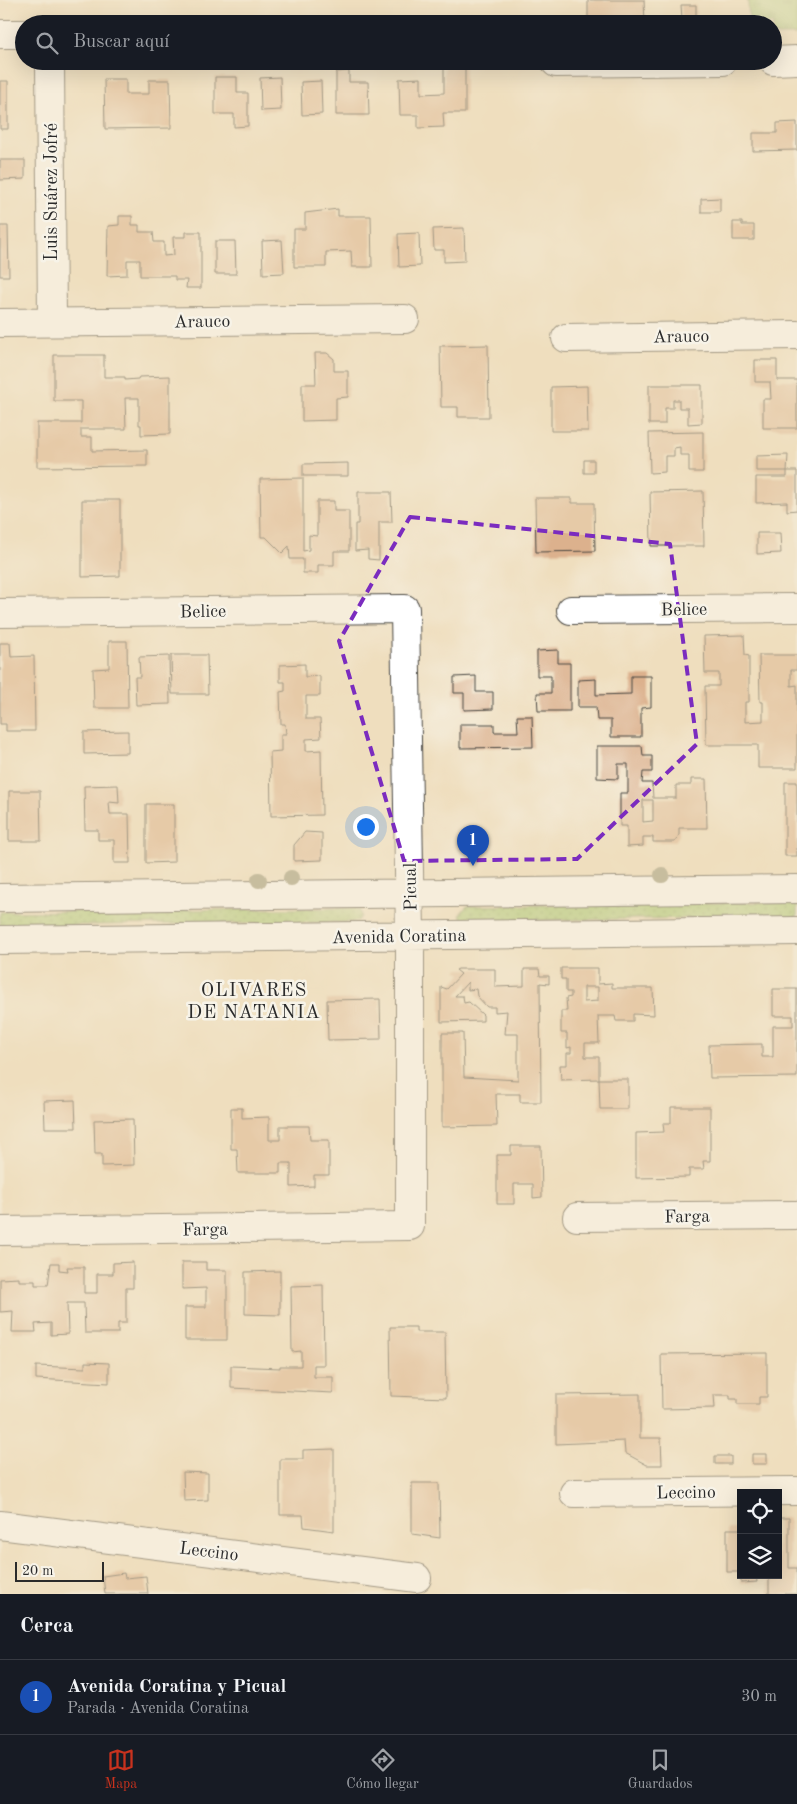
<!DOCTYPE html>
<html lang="es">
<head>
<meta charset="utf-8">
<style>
  :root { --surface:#171b24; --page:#242831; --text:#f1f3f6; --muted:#9ea1a6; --line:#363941; --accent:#c8321e }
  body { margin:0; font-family:"Old Standard TT",serif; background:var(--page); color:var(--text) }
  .controls { position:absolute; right:15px; bottom:15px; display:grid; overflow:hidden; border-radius:0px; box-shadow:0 5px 20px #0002 }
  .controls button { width:45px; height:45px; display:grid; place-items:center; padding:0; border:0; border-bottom:1px solid var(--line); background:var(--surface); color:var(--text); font:25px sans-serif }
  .scale { position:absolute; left:15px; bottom:12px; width:89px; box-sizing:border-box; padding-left:5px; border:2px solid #2b2b2b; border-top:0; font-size:14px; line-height:18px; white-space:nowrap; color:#2b2b2b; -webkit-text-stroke:4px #f7f3e8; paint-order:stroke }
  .you { position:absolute; left:365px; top:826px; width:18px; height:18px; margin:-12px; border:4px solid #fff; border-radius:50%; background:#1a73e8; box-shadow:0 0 0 8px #1a73e833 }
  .badge { display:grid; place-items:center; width:32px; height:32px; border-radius:50%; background:var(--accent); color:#fff; font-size:16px; font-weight:700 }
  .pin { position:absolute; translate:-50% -41px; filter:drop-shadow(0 1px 2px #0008) }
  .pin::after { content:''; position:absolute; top:26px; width:18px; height:15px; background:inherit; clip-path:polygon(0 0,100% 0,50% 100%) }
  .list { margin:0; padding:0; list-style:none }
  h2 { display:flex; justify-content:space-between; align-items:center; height:65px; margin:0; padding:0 20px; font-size:21px }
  h2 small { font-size:16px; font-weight:400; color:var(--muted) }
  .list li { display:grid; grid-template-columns:32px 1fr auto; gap:15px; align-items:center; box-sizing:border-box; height:75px; padding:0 20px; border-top:1px solid var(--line) }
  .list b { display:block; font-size:19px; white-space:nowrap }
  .list p { margin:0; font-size:16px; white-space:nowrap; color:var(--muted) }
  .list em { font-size:16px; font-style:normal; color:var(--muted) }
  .icon { flex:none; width:28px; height:28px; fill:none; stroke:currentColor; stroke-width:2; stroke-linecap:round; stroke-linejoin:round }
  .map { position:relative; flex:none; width:797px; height:1594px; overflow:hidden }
  .search { position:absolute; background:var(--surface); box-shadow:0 5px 20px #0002; left:15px; right:15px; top:15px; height:55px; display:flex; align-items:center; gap:12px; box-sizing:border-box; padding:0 18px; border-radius:28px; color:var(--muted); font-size:19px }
  .sheet { height:140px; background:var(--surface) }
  nav { display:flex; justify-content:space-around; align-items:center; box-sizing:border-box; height:70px; border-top:1px solid var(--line); background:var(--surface); font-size:14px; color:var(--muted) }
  nav a { display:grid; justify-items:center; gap:2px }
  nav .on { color:var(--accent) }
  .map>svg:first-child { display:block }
  .grass { fill:url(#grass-dots); stroke:#687a4f }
  .park { fill:url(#park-tufts); stroke:#687a4f }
  .building { fill:#dcb18d; fill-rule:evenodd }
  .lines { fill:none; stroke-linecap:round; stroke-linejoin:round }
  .minor-casing { stroke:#484641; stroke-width:30 }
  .minor { stroke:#fff; stroke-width:28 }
  .tree { fill:#989579 }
  .marked { fill:none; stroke:#7b2cbf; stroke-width:4; stroke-dasharray:10 6; stroke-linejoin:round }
  .labels { text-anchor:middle; stroke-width:5; stroke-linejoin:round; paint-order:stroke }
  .street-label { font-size:18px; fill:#2b2b2b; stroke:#f7f3e8 }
  .neighbourhood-label { font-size:19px; letter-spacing:1px; fill:#2b2b2b; stroke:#f7f3e8 }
</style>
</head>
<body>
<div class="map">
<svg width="797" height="1594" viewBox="0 0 797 1594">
  <defs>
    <pattern id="grass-dots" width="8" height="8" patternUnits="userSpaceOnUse" patternTransform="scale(1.25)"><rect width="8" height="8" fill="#a5c973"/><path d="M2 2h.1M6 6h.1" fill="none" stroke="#87a35f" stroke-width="1.8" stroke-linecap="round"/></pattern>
    <pattern id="park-tufts" width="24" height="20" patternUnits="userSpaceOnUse" patternTransform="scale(1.25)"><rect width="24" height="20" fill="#a5c973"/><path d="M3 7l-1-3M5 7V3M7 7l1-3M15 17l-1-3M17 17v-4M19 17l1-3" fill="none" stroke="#87a35f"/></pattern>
  </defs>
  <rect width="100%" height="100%" fill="#f7f3e8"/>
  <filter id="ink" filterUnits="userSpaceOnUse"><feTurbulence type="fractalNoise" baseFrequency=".02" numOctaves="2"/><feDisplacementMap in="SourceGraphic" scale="10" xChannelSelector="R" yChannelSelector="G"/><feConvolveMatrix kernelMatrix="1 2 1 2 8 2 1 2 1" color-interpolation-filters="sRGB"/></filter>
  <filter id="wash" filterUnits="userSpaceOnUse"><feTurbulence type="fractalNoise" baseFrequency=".0096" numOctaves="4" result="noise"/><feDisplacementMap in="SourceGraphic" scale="20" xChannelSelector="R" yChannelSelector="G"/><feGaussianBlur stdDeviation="1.12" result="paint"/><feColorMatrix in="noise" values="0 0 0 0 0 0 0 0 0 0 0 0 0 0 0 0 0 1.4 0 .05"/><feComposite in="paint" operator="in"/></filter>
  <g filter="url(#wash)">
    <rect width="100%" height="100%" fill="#efdebe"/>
    <path class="grass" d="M797,902V917L470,921L462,919L460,914L467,906Z
      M355,908L360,911L361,916L358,921L353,922L0,926V912Z"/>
    <path class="park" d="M748,0H797V35H773V24H749Z"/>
    <g id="blocks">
      <path class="building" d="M588,0H644L645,24L588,22Z
        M681,5H696V19H682Z
        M444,61H465V113H443L444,127L418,128V115H400L399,79L421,78V94L444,93Z
        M349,71V82H368L369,115H336V72Z
        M215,77H237V93H248V126L234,127V114H215Z
        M280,77L281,110L261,111L260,78Z
        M104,79H126V94H149V80H170L171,128L105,129Z
        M0,81H8V129H0Z
        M321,81L322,114L302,115L301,82Z
        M797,122V150L753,151V133H777V123Z
        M0,160H25V179L0,180Z
        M720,198V212H701V199Z
        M338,209V216H371L372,267H352L351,251L326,252V267H294V229H305V213Z
        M119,216H132V225H139V232H153L154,242H164V256L174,255L173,237H186V232H201V288H186L187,280H175V276H140V260H127V275L107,276L108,226L119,225Z
        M733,222H742V225H754V240H733Z
        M0,226H8L9,276H0Z
        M464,228L465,261L444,262V250H434L433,229Z
        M419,233L420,266L399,267L398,234Z
        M282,240L284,273L263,274L262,241Z
        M215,241H235L236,274H215Z
        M488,345L489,417H458V407H441L440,346Z
        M315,353H327L334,359V371H348V397L336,398V420L302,421V384H316Z
        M54,355H104V377H125V380L138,379L139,377L170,376V434L141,435V425H139V398H125L126,429H81V437H92V451L147,450V466L37,467V423H81V401H54Z
        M755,360H777V380H797V428H763V399H771L770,382H755Z
        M649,385H702V423L688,424V408H679V400H673V408H665V424H649Z
        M587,386L588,431H551V387Z
        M703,432V472H689V455H680V447L674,448V456H665V472L650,473L649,433Z
        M788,455L787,471H756V456Z
        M584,460H594V473H584Z
        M348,463V476H303V464Z
        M787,471H797V510L787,511V502L756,503V477H787Z
        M303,478V551L309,550V535L317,536V501H334V511H349V551H334V565H318V573H303V559H290L289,546L282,553L266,537H261L260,479Z
        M703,491L704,546H651L650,492Z
        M358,492H391L392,522H379V560L368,559V550L355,551V524H358Z
        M535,498H572V503H594L595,551L536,552Z
        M82,500H120V576L82,577Z
        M757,533H780L781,553L757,554Z
        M744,635L745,655L749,656V702H745V722L763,721V702H760L759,655H797V670H791V686L797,685V768H758V745H706L705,686H719V673H705L704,636Z
        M109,641H127L128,708H94L93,669L109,668Z
        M0,643H10L11,657L34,656L35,731H6V724H0Z
        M558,650V663H570V711H538L537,693H551V676H537V651Z
        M171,655H207L208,694H172Z
        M169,656L170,704L136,705L135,677H140L139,657Z
        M305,664V677L320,676V696H306V719H320L321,738L306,739V751L321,750L322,815L271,816L270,752L281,751V734H286L285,724H281L280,692L285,691V682H280V665Z
        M476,676V692H493V709L464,710V693H454V677Z
        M631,676H651V707L641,708V737H611V720H597L596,707H578V680L596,679V695L631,694Z
        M517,716H532L533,747L460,748V724H494V732H518Z
        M128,731V753L84,754V732Z
        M597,746H642L643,756H652V772H643L642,783H652L653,798H676V785H691V779H706L707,828H679V835L675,842H653V837H643V846L627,847V826H620V793H628V764H618V779L597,778ZM643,800H653V821L643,822Z
        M785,782H797V856H785Z
        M118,785L119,803L109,802L110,814H129L130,863H114V840H98V830H85L84,786Z
        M9,791H40L41,841H9Z
        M146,804H174V862L146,863Z
        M305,832L322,833V860L294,861V845Z
        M561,968H598V984L612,983V988H653L654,1015L633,1014V1021H616L615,1016H598L599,1043H585V1057H599V1079H628V1109H600L599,1079L561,1080L560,1065H567V1053H571V1047L567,1048V1033H561V1011H567L566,998L571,997V992H566V979H561ZM584,987H598V1001L584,1002Z
        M458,969H495V987L524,986V969H539L540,976H549V984L540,983L541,1102H520V1094H496L497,1126L442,1127V1033H463L464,1077L518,1080V1034H505L507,1011L495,1012V1007H487L477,996L476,989L468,990V982L455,996H463L464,1003L469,1002L483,1015V1021L441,1022V987L447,989L461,974L456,970Z
        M773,989H797V1077L710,1078L709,1045L762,1044V1057H773V1026H793V1016H773Z
        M380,999L381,1039L328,1040L327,1000Z
        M75,1100L76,1128H45L44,1101Z
        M671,1107H710V1161H703L704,1169H689V1177L636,1178V1133L664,1132L663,1123H671Z
        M231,1108H242V1118L269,1117V1140H280V1126H309L310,1140H329V1175H314V1186L291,1187V1163H280V1173H238L237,1149H231Z
        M133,1119L134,1165L102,1166V1154H95L94,1120Z
        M511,1146H541L542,1197L533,1198V1184H514V1204H497V1155H511Z
        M133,1262V1288H126V1323H118V1333H85L84,1303H67L68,1334L51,1335V1323L35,1324L36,1332H12L13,1311L0,1312V1279L19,1278V1281H35V1285H48L51,1263H59V1270L68,1271L67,1267H84V1293H97V1274H113V1263Z
        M182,1262H206V1270H227V1340H185V1307H206V1288L182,1289Z
        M280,1271V1315L245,1314V1272Z
        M323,1285L324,1365H314V1377H333V1393L231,1388V1366L280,1368V1366H301V1351L292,1352L291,1286Z
        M390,1327H416V1332H445L446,1398L391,1396Z
        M767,1353V1397H759V1404H737V1399H730V1395H714L715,1408L662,1409L661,1354Z
        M85,1362L109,1363V1383L36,1379V1366L85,1368Z
        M640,1394V1438H661L662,1465H647L625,1453L624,1441L556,1444V1395Z
        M334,1449V1531L304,1527L303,1515H280V1459H303V1450Z
        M752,1454H767V1464H752Z
        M715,1456H731V1464H715Z
        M183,1472L208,1473V1500L184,1501Z
        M412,1483H439L440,1538L412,1534Z
        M778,1518H789V1568H797V1594H769V1575H778Z
        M727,1529H741V1572H727Z
        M124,1573L125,1578L146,1576L148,1594H105L103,1576Z
        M741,1575H756L757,1582L741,1583Z"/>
    </g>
  </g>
  <g filter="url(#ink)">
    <use href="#blocks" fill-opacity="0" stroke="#484641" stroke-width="1"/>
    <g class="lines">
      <defs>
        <path id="minor" d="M0,34H24
          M50,61L52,322
          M773,61L797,60
          M556,63L723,61
          M0,323L405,319
          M566,338L797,335
          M571,610L797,608
          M0,613L405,609L410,936V1226L0,1231
          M0,898L797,889
          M0,940L797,931
          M577,1217L797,1215
          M574,1493L797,1491
          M0,1525L417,1578"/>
      </defs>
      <use href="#minor" class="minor-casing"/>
      <use href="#minor" class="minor"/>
    </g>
    <g class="tree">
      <circle cx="662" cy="875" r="8"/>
      <circle cx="291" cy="878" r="8"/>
      <circle cx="259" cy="880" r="8"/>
    </g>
  </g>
  <path d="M0 0H797V1594H0ZM410,517L670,544L697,744L577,859L404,861L339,641Z" fill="#efdebe" fill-opacity=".55" fill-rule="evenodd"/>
  <path class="marked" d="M410,517L670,544L697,744L577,859L404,861L339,641Z"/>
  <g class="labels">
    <g class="street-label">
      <text transform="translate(51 192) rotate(-90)" y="6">Luis Suárez Jofré</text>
      <text transform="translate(202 321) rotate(-1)" y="6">Arauco</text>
      <text transform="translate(681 336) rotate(-1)" y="6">Arauco</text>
      <text transform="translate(684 609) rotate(-1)" y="6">Belice</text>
      <text transform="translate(203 611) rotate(-1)" y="6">Belice</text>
      <text transform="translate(410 887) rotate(-91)" y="6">Picual</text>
      <text transform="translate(399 936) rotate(-1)" y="6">Avenida Coratina</text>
      <text transform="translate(687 1216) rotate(-1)" y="6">Farga</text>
      <text transform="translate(205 1229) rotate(-1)" y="6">Farga</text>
      <text transform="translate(686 1492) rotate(-1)" y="6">Leccino</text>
      <text transform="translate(209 1551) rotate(7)" y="6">Leccino</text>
    </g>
    <g class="neighbourhood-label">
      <text x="254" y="996">OLIVARES<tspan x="254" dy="22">DE NATANIA</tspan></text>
    </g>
  </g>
</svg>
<div class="controls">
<button><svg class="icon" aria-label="locate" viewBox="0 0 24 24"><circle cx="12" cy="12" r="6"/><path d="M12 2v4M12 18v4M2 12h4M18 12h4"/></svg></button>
<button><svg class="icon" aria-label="layers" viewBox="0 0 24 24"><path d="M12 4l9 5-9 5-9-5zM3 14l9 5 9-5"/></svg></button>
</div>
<div class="scale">20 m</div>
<div class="you"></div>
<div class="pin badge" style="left:473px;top:866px;background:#1a4fb4">1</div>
<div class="search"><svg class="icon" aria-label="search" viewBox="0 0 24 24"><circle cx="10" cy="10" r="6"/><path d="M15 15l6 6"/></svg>Buscar aquí</div>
</div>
<section class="sheet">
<h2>Cerca<small></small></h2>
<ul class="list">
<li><span class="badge" style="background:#1a4fb4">1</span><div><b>Avenida Coratina y Picual</b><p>Parada · Avenida Coratina</p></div><em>30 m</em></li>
</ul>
</section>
<nav>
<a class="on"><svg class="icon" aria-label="map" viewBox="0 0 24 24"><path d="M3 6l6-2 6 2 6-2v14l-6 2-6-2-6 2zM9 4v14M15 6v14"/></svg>Mapa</a>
<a><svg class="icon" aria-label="directions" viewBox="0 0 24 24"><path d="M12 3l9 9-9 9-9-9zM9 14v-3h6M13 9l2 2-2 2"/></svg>Cómo llegar</a>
<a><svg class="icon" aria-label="saved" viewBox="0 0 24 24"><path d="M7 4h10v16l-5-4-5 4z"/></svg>Guardados</a>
</nav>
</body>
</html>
